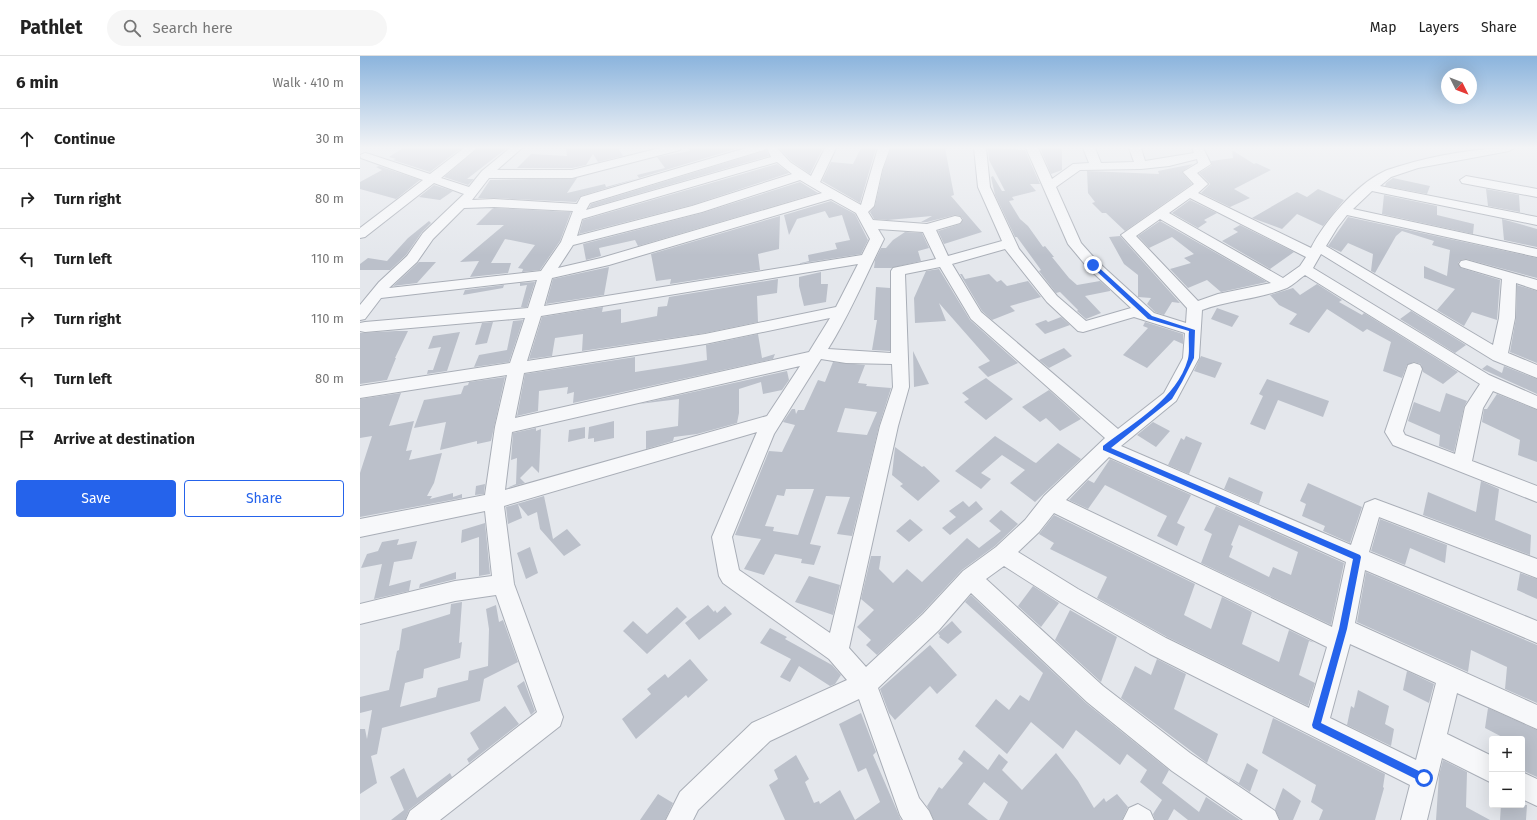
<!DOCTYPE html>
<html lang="en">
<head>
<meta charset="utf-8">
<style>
  :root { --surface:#fff; --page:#f6f6f6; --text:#222; --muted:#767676; --line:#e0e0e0; --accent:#2563eb }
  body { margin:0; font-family:"Fira Sans",sans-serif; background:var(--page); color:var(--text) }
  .controls { position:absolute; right:12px; bottom:12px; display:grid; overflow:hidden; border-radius:4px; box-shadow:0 4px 16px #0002 }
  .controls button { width:36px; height:36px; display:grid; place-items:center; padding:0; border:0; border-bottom:1px solid var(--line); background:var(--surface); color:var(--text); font:20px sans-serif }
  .compass { position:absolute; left:1081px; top:12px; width:36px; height:36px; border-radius:50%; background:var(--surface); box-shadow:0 4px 16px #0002; rotate:132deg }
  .stop { position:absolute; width:12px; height:12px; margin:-9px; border:3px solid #2563eb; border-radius:50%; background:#fff }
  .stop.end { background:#2563eb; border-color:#fff; box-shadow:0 1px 4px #0008 }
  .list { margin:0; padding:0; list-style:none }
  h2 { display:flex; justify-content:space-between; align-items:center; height:52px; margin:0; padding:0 16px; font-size:17px }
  h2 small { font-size:13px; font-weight:400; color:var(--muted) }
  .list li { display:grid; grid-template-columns:26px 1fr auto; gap:12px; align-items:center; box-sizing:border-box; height:60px; padding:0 16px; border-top:1px solid var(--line) }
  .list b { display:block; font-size:15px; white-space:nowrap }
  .list em { font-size:13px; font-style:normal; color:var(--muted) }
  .actions { display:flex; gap:8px; padding:12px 16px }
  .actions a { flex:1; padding:9px 0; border:1px solid var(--accent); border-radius:4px; text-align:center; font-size:14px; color:var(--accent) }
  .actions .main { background:var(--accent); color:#fff }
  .icon { flex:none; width:22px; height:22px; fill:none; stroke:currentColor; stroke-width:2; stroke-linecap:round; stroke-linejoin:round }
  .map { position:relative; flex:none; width:1177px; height:764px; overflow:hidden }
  header { display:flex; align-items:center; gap:24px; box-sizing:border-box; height:56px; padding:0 20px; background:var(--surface); border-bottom:1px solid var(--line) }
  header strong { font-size:19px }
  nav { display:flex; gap:22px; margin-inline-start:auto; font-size:14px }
  .search { width:280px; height:36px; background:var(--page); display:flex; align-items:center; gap:10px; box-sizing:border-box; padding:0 14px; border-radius:22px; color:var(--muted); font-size:15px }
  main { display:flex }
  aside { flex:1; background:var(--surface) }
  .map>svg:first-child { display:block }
  .building { fill:#bbc0ca; fill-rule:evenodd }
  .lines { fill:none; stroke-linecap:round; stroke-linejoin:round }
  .minor-casing { stroke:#a9aeb7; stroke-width:2 }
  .minor { fill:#f7f8fa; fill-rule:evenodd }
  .route { fill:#2563eb }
</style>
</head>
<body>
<header>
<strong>Pathlet</strong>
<div class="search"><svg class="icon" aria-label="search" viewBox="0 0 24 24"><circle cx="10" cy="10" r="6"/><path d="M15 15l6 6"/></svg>Search here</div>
<nav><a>Map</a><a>Layers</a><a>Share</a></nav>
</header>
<main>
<aside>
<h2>6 min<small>Walk · 410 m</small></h2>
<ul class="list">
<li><svg class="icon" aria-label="ahead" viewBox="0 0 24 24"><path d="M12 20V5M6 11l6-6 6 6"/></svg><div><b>Continue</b></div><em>30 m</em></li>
<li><svg class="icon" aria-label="right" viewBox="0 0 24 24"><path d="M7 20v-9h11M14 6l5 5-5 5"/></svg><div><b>Turn right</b></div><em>80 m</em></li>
<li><svg class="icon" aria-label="left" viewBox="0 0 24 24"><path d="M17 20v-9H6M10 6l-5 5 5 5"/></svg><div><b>Turn left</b></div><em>110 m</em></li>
<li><svg class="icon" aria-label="right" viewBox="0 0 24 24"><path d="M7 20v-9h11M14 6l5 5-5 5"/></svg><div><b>Turn right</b></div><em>110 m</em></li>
<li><svg class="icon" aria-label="left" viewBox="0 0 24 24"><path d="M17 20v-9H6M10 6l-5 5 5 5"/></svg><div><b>Turn left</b></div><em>80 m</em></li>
<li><svg class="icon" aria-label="arrive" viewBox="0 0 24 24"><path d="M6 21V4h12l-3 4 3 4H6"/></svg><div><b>Arrive at destination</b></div></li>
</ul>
<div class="actions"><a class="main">Save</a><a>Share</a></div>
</aside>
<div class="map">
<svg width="1177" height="764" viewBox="0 0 1177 764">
  <rect width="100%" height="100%" fill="#e4e7ec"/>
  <path class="building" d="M43,92H101L70,116L33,104L36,103L29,101Z
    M118,92H147L107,123H114L108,129L84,121Z
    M206,92H258L263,100L238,106L233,98L226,109L212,112H157L171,98L207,100Z
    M329,92H379L279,122L277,119L305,112L297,101L330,95Z
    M419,92H463L450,118L431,105Z
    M501,92H516L500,147L462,125L471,106L493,108Z
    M531,92H585L594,139L591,140L622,176L584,188L578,175L600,168L603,163L600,160L595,159L567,166H561L572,160L528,164L514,163L510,156L515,150L523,114Z
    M628,92L665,94L680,128H670L676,135L652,141L654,144L649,145L660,163L668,170L683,191L685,190L694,201H692L709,222L717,229L740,225L750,234V235L725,240L741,257L726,263L717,255L718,254L700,236L696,237L679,215L681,214L657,181H655L635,139L631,121L633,120L642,135H645L629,104Z
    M680,92H702V114L691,118Z
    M406,93L409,100L229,152L231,148L404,95Z
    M872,94L894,108L896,107L911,114L874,133L890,142L870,151L841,137L850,128L839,117L852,109L851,105L873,102Z
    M417,108L429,117L332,149L219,178L223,164Z
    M833,108L822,116L832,128L765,175L746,157H742L732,147L735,146L728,137L727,115L799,118L798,115Z
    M19,110L60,124L36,143L0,133V126L22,114L16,111Z
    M217,122L207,137L245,128L246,131L279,122L221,140L216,146L134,142H118L130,124Z
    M1033,122L1070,130L1067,138L1025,130L1026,127Z
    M440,126L458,137L278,190L275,184L239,192L241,200L226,204L223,188L342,157Z
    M74,129L93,135L80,144L59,141Z
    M958,133L984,144L963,170L937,158L922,173L892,162L937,136L947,141Z
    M1126,133L1159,139L1160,156L1128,150Z
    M1024,139L1077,150V159L1114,168L1113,178L1022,158Z
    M830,144L857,157L844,164L847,166L838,172L812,157Z
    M471,145L495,158L508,184L501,198L437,208L449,205L448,199L477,193L475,187L490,184L482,159L469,162L465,155L437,163L429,179L424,159Z
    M132,153L134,152L211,156L200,185L180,214L162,216L163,213L158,212L175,189L145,183L131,207H151L148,217L110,221L119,205L100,206L144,169H116Z
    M420,160L419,193L398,198L400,214L310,228L311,223L296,225L291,198Z
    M988,161L1177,202V222L1106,203L1101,204L1098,207L1101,212L1140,224L1137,264L1112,256L1104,270L1077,254L1095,233L1064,222V210L1087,220L1090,194L1072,189L1074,185L1042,175L1036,180L1015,217L1011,215L1013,198L988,187L981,196L968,190Z
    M1142,163L1177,173V191L1144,184Z
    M69,165L71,167L62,176L46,199L30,214H0V208L8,202L27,205L48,182Z
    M800,165L907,226L861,236L847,224L828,232L810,213L831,207L824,202L834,198L812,181L789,192L778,180Z
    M880,169L934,196L910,213L862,185L878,176L873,173Z
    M545,176L562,177L569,192L558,195L561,205L531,212H514L515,204L521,192H526L533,184Z
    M760,180L820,247L812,246L804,259L795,256L787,248L791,242L778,241V219L764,208L749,181Z
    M59,206H76L57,227L33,230Z
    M249,211L244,239L186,248L193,223Z
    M579,213L610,264L658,307L628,321L618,311L630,305L579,247L586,265L555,267L554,242L566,215Z
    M461,216V228H468L466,246L444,250L439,230V221Z
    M600,218H602L605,223L629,218L637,226L641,224L647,230L668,225L681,241L650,250L655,255L632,264L622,255Z
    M418,223L417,237L397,240L398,266L345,277L222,295L223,278L195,282L192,300L169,303L182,261L243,251L242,256L261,253V267L297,260L298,251L307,250L309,241Z
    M175,226L167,251H161L167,229L160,230V227Z
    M957,228L982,244L979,246L1002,259L1004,257L1098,316L1083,328L1063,316L1061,308L1054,306L1047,309L1042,322L1023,315L1031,286L1007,273L1003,276L967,253L949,277L929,268L937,258L919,249L910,239L933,232L940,239Z
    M144,229L143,232L103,239L105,234Z
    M1157,229L1177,235V307L1150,296L1156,262Z
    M516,231L530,232V295L512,294L517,264H514Z
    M857,252L879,260L872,271L851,263Z
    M1051,255L1106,289L1095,297L1040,263Z
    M701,261L710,269L685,278L675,268L686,264L688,266Z
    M163,264L149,306L114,311L119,299L147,294L153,265Z
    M133,266L127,287L115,289L122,267Z
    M785,266L823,278V288L814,284L787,312L763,299L788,272L783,270Z
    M36,275H48L35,302H36L27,324L0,328V277Z
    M100,276L87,315L67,318L68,314H73L81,291L68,293L73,280Z
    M398,278L402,302L415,298L413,303L213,347L214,336L207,338L208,331L179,335L178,355L157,360L165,318L275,301V316L320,309L347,304L346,289Z
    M704,292L712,300L689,312L679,304Z
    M553,295L569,328L554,331Z
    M841,300L862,307L855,322L834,315Z
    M473,306L505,309L498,327L507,328L506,330L531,332L519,370L492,480L477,478L490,441L466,440L450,488L461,490L454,509L441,507L442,503L415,498L404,519L384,513L401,483L375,479L409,395L422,396L435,369L423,366L432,353H435L436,358L438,354H444L458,324L465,326ZM485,352L517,356L507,379L477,376ZM426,433H454L438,479L413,475L414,471L405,470L417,439L424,440Z
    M1127,309L1142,317L1144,310L1177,323V338L1122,313Z
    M427,315L429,324L422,334L403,338L401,326L379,333V357L377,367L337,378L314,381L313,385L286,393V375L318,370L319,343L279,348Z
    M145,321L131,385L117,388V385L80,394L86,366L54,372L64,344L101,338L104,330L108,329L109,326Z
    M626,322L653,343L626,364L604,346L609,343L602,337Z
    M907,323L969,345L963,361L918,344L905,374L890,368L903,340L899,338Z
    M689,334L721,363L700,375L686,362L680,366L662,351Z
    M41,337L29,370L54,365L46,395L52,394L49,404L82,397L74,427L67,440H72L70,443L93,437V441L102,438V442L0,461V417L12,380L0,382V343Z
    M1086,337L1107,345L1104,351L1094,396L1079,390L1080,379L1048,365L1054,346L1080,356Z
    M1137,338L1177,354V406L1158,399L1160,384L1122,366L1124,353H1127Z
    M254,365V382L234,386V382L228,383L229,371Z
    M793,366L810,375L796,391L777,379Z
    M225,371V382L208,386L209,374Z
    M176,372V375L181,373L179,417L172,410L160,422L165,427L147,432L156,428L157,402L151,404L153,377Z
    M635,380L674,406L676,407L698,387L721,403L675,446L650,427L665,414L642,399L621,417L631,423L621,433L595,415Z
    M826,380L842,387L829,418L808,409L821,382L824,384Z
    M535,391L562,411L564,410L580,425L558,445L540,430L543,428L532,419Z
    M750,403L831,439L817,467L825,471L817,490L797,480L807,460L745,429L728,453L709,444L728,424L734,427Z
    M869,421L903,436L899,448L864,433Z
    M1121,425L1139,433L1135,464L1171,479L1170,499L1063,459L1068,436L1116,456Z
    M948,427L1002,451L990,487L963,475L965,470L942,460L946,448L940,445Z
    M125,428L124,438L115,439L116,430Z
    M184,440L193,483L207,473L221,489L204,500L180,473L177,456L168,460L158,448L162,462L148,468L146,451Z
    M603,445L609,451L616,445L623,453L590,479L582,472L596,461L589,455Z
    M856,450L984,507L971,569L841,507L852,478L844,474ZM879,469L938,496L931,519L913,511L909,521L869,501L873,490L871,489Z
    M641,454L658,468L635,490L602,514L562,557L517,599L506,589L511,584L497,571L514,554L501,543L511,500H521L519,513L533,527L547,513L562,526L607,482L619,492L641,475L629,465Z
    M694,459L835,528L824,559L851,573L862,541L892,556L882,588L919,606L929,574L955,587L949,585L939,619L955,627L948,650L807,581L737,542L747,521L690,493L694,487L679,478Z
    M550,463L563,474L549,486L536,475Z
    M1020,463L1087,489L1085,507L1050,492L1045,509L1011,495Z
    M125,467L130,518L119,520V481L101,487L102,474Z
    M39,483L37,489L57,485L52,503L34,506L29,530L51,524L49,535L14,543L22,508L1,512L7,498L18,495L22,486Z
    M170,491L178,517L166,523L157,497Z
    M96,516V523L59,532L60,528Z
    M1006,516L1177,589V647L1145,633L1147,611L1111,594L1108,616L997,566Z
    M1160,517L1177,523V543L1157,534Z
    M449,520L480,529L473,559L435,546Z
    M673,530L699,547L681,571L658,550Z
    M611,539L726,647L809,714L802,727L839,756L846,741L880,764H828L814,753L808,764H795L793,758L802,744L780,726L787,714L767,698L760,709L716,674L703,693L671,666L647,698L615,670L636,643L649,654L660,639L669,645L683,617L605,546Z
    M102,546L99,587L102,586L100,602L64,613L63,622L45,627L40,651L76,641L78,632L108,624L109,615L128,610L129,573L126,553L136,549L139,566L143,564L158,606L124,623L120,645L22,672L17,698L11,700L17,727L0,738V673H5L7,683L12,654L0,657V641L29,634L37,595L39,594L42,573L90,558L91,548Z
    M348,549L354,556L355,554L357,557L365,550L372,558L339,584L325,567Z
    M317,551L327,561L287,598L263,575L273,565L287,578Z
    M710,554L757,581L741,626L695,584Z
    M592,565L602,576L588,588L579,581L580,580L578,577Z
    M410,572L427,581L425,583L472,609L481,619L475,628L470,630L439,610L430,626L420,621L431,603L400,587Z
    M570,589L597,619L577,638L570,630L535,664L529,657L520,633Z
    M330,603L348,624L328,642L326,639L276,683L262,663L291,638L287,633L305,618L308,622Z
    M797,603L826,618L814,653L858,678L847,707L761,642L775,610L791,619Z
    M1047,615L1074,628L1069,647L1043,634Z
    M164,625L175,655L171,659L157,630Z
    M998,634L1029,650L1025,668L1034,673L1031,690L987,669L991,650L994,652Z
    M145,650L159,668L109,707L107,703L119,693L110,677Z
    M1128,652L1177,674V721L1164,715V709L1162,708V683H1146L1125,672Z
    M501,657L516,696L513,699L541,764H495L520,746L506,712L498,716L479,668Z
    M913,662L1025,718L1023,731L1024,732L1015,764H959L963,754L951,746L956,729L902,697Z
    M604,694L628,714L639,698L648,706L642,714L662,734L696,697L718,725L734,752L744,742L746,746L757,738L768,751L762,764H639L648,746L624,726L608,748L628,764H574L567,750L579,731L582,733L603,707L598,703Z
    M436,699L449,723L445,726L454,747L459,745L460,748L480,734L495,764H425L409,729L418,723L414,714Z
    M1083,704L1107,716L1106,751L1130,764H1076L1079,719Z
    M887,707L898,714L890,736L859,715L879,727Z
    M44,712L57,742L90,717L92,721L49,754L45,764H31L44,754L30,721Z
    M923,732L941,745L933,764H920L915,753Z
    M298,738L313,747L305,764H280Z
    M1141,749H1167L1166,764H1140Z"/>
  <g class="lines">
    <defs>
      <path id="minor" d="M104,92H117L81,122L109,131L122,115L150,92H162L137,114H212L300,92H321L320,94L212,122H129L112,144L134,143L217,148L221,141L386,92H405L404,94L230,147L226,154L411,101L407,92H417L430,106L451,120L465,92H476L460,126L501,149L518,92H530L522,114L514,150L508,156L513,164L567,168L595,160L600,161L602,164L600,167L576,174L588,200L642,185L618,131L614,92H626L630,131L659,193L697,240L726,265L771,252L728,212L708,188L666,92H678L692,123L713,108L729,107L723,92H735L741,107L774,106L769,92H781L785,105L834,97L832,92H843L851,108L837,117L848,128L838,137L951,192C964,166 996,129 1023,116C1028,113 1035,112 1040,110C1076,99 1117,92 1154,92L1149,95L1058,112L1031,121L1020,130L1177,161V169L1012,135L993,153L1177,193V201L987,159L977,172L966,190L1133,289L1139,262L1142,223L1101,211L1099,208L1101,205L1106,204L1177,224V234L1156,227L1155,262L1148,297L1177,309V322L1133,304L961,198L953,212L1129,319L1177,340V353L1133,335L1123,352L1112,405L1177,430V446L1033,389L1025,376L1048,309L1054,307L1060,309L1062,313L1043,375L1045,379L1095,398L1105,351L1120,328L945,219C939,223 933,229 927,232C900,243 870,244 842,254L839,302L816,345L761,390L991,489L1005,447L1015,443L1177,503V522L1019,461L1009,496L1177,565V587L1005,514L995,567L1177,649V673L1097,637L1087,678L1132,700V727L1082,702L1067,764H1041L1050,729L790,598L702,547L644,510L626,523L743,630L830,697L915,755L919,764H883L812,715L727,646L611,537L579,574L518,632L559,742L569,755L573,764H543L540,759L499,643L410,685L338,754L333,764H306L320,736L392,667L487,624L469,603L363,527L359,520L352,481L397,376L144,450L154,528L203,661L200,670L80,764H46L50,755L177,656L136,539L95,545L0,568V548L95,525L132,520L125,455L0,481V463L125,439L135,371L147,319L0,342V330L150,307L165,262L5,276L0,275V267L5,266L168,252L177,224L21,242L5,263L0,264V249L19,226L47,200L63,177L104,138L74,127L5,181L0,182V172L63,124L1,102L0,99L5,97L9,98L70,118ZM837,103L838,107L823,116L834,128L761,179L827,252L826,267L794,257L738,206L721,187L696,131L720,114L781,113L809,110ZM417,106L432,118L332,150L217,180L222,163ZM440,124L462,137L241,202L198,212L213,189L342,156ZM830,142L946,201L940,210L923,222L809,157ZM471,143L496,157L510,183L502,199L184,250L192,222L249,209ZM134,151L213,155L201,186L181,215L29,232L57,206L73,183L104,152ZM800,163L911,227L858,238L838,245L776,180ZM518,173L563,176L576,203L533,212L531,215V297L468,293C490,258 506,219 524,183ZM645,193L687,246L718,275L723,276L774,261L825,277L823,302L804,337L758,373L621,256L592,208ZM498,208L476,251L345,278L167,305L181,260ZM580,211L611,263L745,382L684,440L665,464L636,491L603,515L563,558L506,611L489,592L538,370L549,331L545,218ZM470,262L449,296L155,362L164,317L345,288ZM461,303L486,307L532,308L533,331L520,370L470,577L379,514L372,481L414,378ZM440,310L407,360L145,434L152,376ZM749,401L986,506L972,571L706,444ZM694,457L967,591L949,652L806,582L718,533L658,496L679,476ZM990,588L1076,627L1056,704L970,662Z
        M1106,120L1177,133V141L1102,127L1100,124Z
        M1162,716L1177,723V750L1162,743Z
        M778,748L790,755L794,764H763L769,752Z"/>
    </defs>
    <use href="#minor" class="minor-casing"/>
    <use href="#minor" class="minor"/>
  </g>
  <linearGradient id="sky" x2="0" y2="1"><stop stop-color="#8bb4dd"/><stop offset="0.46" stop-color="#f3f4f6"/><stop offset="1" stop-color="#f3f4f6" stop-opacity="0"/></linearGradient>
  <rect width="1177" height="199" fill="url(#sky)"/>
  <path class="route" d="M731,208H735L792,260L835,274L834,302L822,326L812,343L751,392L1000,499L1001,501L987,573L961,667L1067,719V725H1060L953,672L952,669L979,573L993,503L743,394V390C774,366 817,343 828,303C830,294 828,283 829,275L788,263L731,210Z"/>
</svg>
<div class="controls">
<button>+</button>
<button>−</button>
</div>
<svg class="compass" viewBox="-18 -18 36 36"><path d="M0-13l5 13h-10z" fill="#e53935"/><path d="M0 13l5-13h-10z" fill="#767676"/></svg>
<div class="stop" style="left:1064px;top:722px"></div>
<div class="stop end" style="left:733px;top:209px"></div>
</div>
</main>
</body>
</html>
